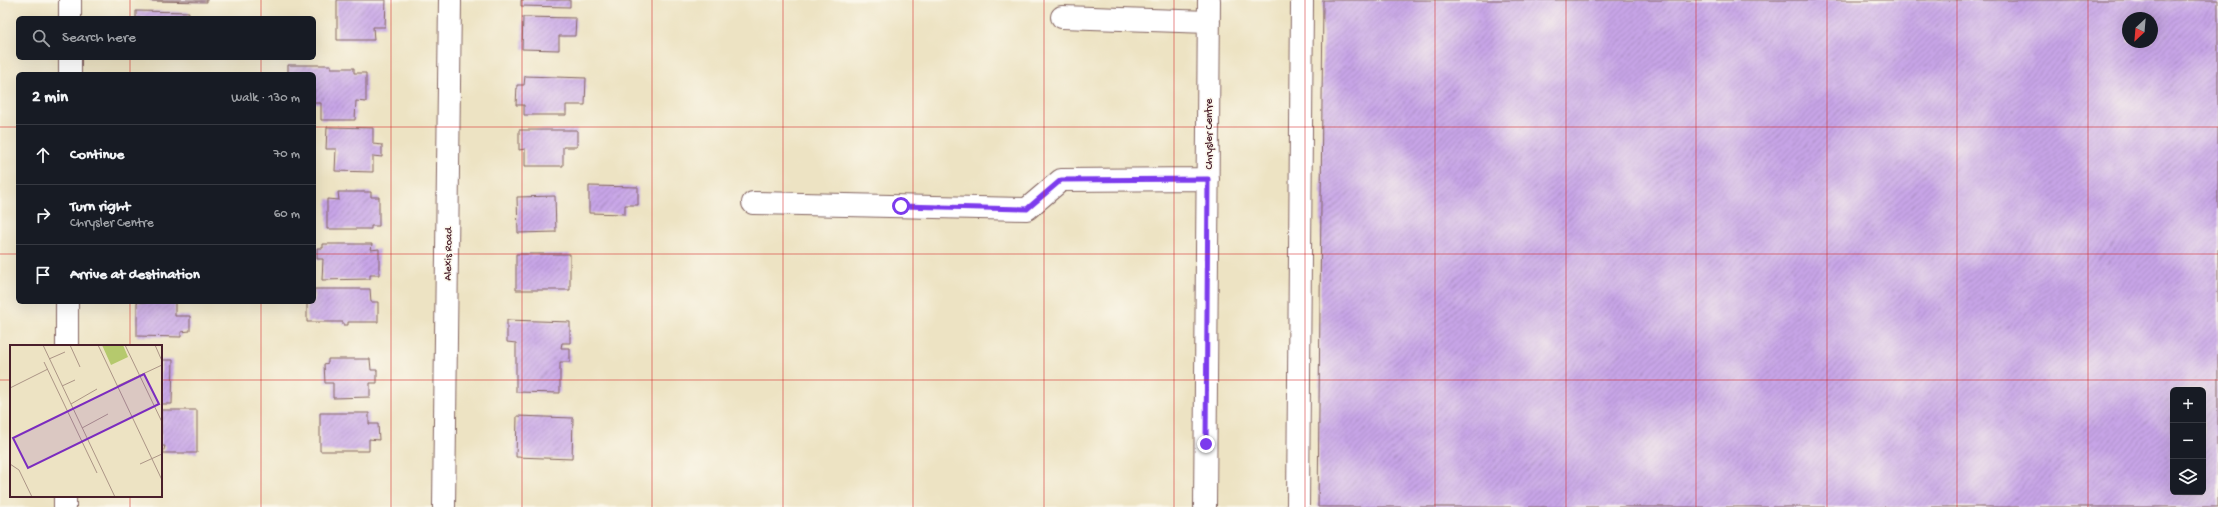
<!DOCTYPE html>
<html lang="en">
<head>
<meta charset="utf-8">
<style>
  :root { --surface:#171b24; --page:#20242c; --text:#f1f3f6; --muted:#9ea1a6; --line:#363941 }
  body { margin:0; font-family:"Gochi Hand",sans-serif; background:var(--page); color:var(--text) }
  .controls { position:absolute; right:12px; bottom:12px; display:grid; overflow:hidden; border-radius:6px; box-shadow:0 4px 16px #0002 }
  .controls button { width:36px; height:36px; display:grid; place-items:center; padding:0; border:0; border-bottom:1px solid var(--line); background:var(--surface); color:var(--text); font:20px sans-serif }
  .compass { position:absolute; left:2122px; top:12px; width:36px; height:36px; border-radius:50%; background:var(--surface); box-shadow:0 4px 16px #0002; rotate:206deg }
  .stop { position:absolute; width:12px; height:12px; margin:-9px; border:3px solid #7c3aed; border-radius:50%; background:#fff }
  .stop.end { background:#7c3aed; border-color:#fff; box-shadow:0 1px 4px #0008 }
  .list { margin:0; padding:0; list-style:none }
  h2 { display:flex; justify-content:space-between; align-items:center; height:52px; margin:0; padding:0 16px; font-size:17px }
  h2 small { font-size:13px; font-weight:400; color:var(--muted) }
  .list li { display:grid; grid-template-columns:26px 1fr auto; gap:12px; align-items:center; box-sizing:border-box; height:60px; padding:0 16px; border-top:1px solid var(--line) }
  .list b { display:block; font-size:15px; white-space:nowrap }
  .list p { margin:0; font-size:13px; white-space:nowrap; color:var(--muted) }
  .list em { font-size:13px; font-style:normal; color:var(--muted) }
  .icon { flex:none; width:22px; height:22px; fill:none; stroke:currentColor; stroke-width:2; stroke-linecap:round; stroke-linejoin:round }
  .map { position:relative; flex:none; width:2218px; height:507px; overflow:hidden }
  .search { position:absolute; background:var(--surface); box-shadow:0 4px 16px #0002; left:16px; top:16px; width:300px; height:44px; display:flex; align-items:center; gap:10px; box-sizing:border-box; padding:0 14px; border-radius:6px; color:var(--muted); font-size:15px }
  .panel { position:absolute; background:var(--surface); box-shadow:0 4px 16px #0002; left:16px; top:72px; width:300px; height:232px; border-radius:6px }
  .map>svg:first-child { display:block }
  .building { fill:url(#building-hatch); fill-rule:evenodd }
  .lines { fill:none; stroke-linecap:round; stroke-linejoin:round }
  .minor-casing { stroke:#836460; stroke-width:24 }
  .minor { stroke:#fff; stroke-width:22 }
  .route { stroke:#7c3aed; stroke-width:5 }
  .grid { fill:none; stroke:#d62828; stroke-width:1; stroke-opacity:0.55 }
  .labels { text-anchor:middle; stroke-width:3; stroke-linejoin:round; paint-order:stroke }
  .street-label { font-size:11px; fill:#4a1f2b; stroke:#fbf7ec }
  .inset-road { fill:none; stroke:#ac9586; stroke-width:1 }
  .view { fill:#7b2cbf; fill-opacity:0.15; stroke:#7b2cbf; stroke-width:2 }
  .inset-edge { fill:none; stroke:#4a1f2b; stroke-width:2 }
</style>
</head>
<body>
<div class="map">
<svg width="2218" height="507" viewBox="0 0 2218 507">
  <defs>
    <pattern id="building-hatch" width="6" height="6" patternUnits="userSpaceOnUse"><rect width="6" height="6" fill="#c7a5e7"/><path d="M-1 1l2-2M0 6l6-6M5 7l2-2" fill="none" stroke="#a486bb"/></pattern>
  </defs>
  <rect width="100%" height="100%" fill="#fbf7ec"/>
  <filter id="ink" filterUnits="userSpaceOnUse"><feTurbulence type="fractalNoise" baseFrequency=".025" numOctaves="2"/><feDisplacementMap in="SourceGraphic" scale="8" xChannelSelector="R" yChannelSelector="G"/><feConvolveMatrix kernelMatrix="1 2 1 2 8 2 1 2 1" color-interpolation-filters="sRGB"/></filter>
  <filter id="wash" filterUnits="userSpaceOnUse"><feTurbulence type="fractalNoise" baseFrequency=".012" numOctaves="4" result="noise"/><feDisplacementMap in="SourceGraphic" scale="16" xChannelSelector="R" yChannelSelector="G"/><feGaussianBlur stdDeviation="0.9" result="paint"/><feColorMatrix in="noise" values="0 0 0 0 0 0 0 0 0 0 0 0 0 0 0 0 0 1.4 0 .05"/><feComposite in="paint" operator="in"/></filter>
  <g filter="url(#wash)">
    <rect width="100%" height="100%" fill="#ede3c3"/>
    <g id="blocks">
      <path class="building" d="M150,0H207V2L150,1Z
        M337,0H386L385,27H373L374,40H337Z
        M521,0H570V7L521,6Z
        M1323,0H2218V507H1318ZM2128,18H2152V42H2128ZM2173,390H2203V492H2173Z
        M136,11L189,12L188,18H136Z
        M523,17L576,18L575,36H559V50L522,49Z
        M288,65H331V68H354V73H366V102L356,101L355,120H321V103H314V74H288Z
        M525,76L586,78L585,105H566V115H524V105H516L517,85H524Z
        M327,127L373,128V144L382,145V157L373,156V172L335,171L336,149H326Z
        M519,130H577V147H563V166H525V149L519,150Z
        M589,186L638,187V205H625V214L589,213Z
        M338,192H371V197H379V226H371V229H327V199L339,200Z
        M555,196L556,232L518,233L517,197Z
        M323,244H372L371,250L379,249V275H370V279L322,280L323,259H317V248H323Z
        M516,254H570V290H516Z
        M314,289H370L371,302H378V322H348V325H343V322H307V302H314Z
        M137,302H175V316H190V331L181,332V337L137,336Z
        M507,320L570,322V343H562L561,348H570V362H560V393L516,392V343L507,342Z
        M328,359H370L371,370H377V383H370V397L333,398V383H325L324,364L328,363Z
        M161,360H173L172,404H161Z
        M161,410H197V453H163L165,446H161Z
        M320,413H369V424H378L379,440L369,439V451H320Z
        M517,416L573,418L572,459L516,457Z"/>
    </g>
  </g>
  <g filter="url(#ink)">
    <use href="#blocks" fill-opacity="0" stroke="#836460" stroke-width="1"/>
    <g class="lines">
      <defs>
        <path id="minor" d="M1062,17L1209,22
          M70,18V0
          M70,74V58
          M753,203L1027,209L1061,180L1208,179
          M67,346V302
          M65,507V496
          M444,507L450,0
          M1205,507L1209,0
          M1298,507L1302,0"/>
      </defs>
      <use href="#minor" class="minor-casing"/>
      <use href="#minor" class="minor"/>
    </g>
  </g>
  <g class="lines" filter="url(#ink)">
    <path class="route" d="M901,206L1027,209L1061,180L1208,179L1206,444"/>
  </g>
  <path class="grid" d="M130,0V18M261,0V18M391,0V507M522,0V507M652,0V507M783,0V507M913,0V507M1044,0V507M1174,0V507M1305,0V507M1435,0V507M1566,0V507M1696,0V507M1827,0V507M1957,0V507M2088,0V507M130,58V74M261,58V74M0,127H18M314,127H2218M0,254H18M314,254H2218M130,302V346M261,302V507M0,380H11M161,380H2218M130,496V507"/>
  <g class="labels">
    <g class="street-label">
      <text transform="translate(1208 134) rotate(-90)" y="4">Chrysler Centre</text>
      <text transform="translate(447 254) rotate(-89)" y="4">Alexis Road</text>
    </g>
  </g>
  <g transform="translate(10 345)">
    <rect width="152" height="152" fill="#ede3c3"/>
    <path d="M92,0H113L118,12L101,20Z" fill="#b5c96d"/>
    <path d="M112,1L116,11L102,18L97,8Z" fill="#b5c96d"/>
    <path class="inset-road" d="M33,0L105,152M60,0L70,22M88,0L152,135M115,0L152,77M145,0L152,16M39,14L55,7M34,17L87,128M52,41L65,35M107,41L152,20M0,43L38,24M61,59L87,44M72,83L98,69M0,119L9,125L22,152M130,119L152,109"/>
    <path class="view" d="M134,29L149,59L18,123L3,93Z"/>
    <rect width="152" height="152" class="inset-edge"/>
  </g>
</svg>
<div class="controls">
<button>+</button>
<button>−</button>
<button><svg class="icon" aria-label="layers" viewBox="0 0 24 24"><path d="M12 4l9 5-9 5-9-5zM3 14l9 5 9-5"/></svg></button>
</div>
<svg class="compass" viewBox="-18 -18 36 36"><path d="M0-13l5 13h-10z" fill="#e53935"/><path d="M0 13l5-13h-10z" fill="#9ea1a6"/></svg>
<div class="stop" style="left:901px;top:206px"></div>
<div class="stop end" style="left:1206px;top:444px"></div>
<div class="search"><svg class="icon" aria-label="search" viewBox="0 0 24 24"><circle cx="10" cy="10" r="6"/><path d="M15 15l6 6"/></svg>Search here</div>
<section class="panel">
<h2>2 min<small>Walk · 130 m</small></h2>
<ul class="list">
<li><svg class="icon" aria-label="ahead" viewBox="0 0 24 24"><path d="M12 20V5M6 11l6-6 6 6"/></svg><div><b>Continue</b></div><em>70 m</em></li>
<li><svg class="icon" aria-label="right" viewBox="0 0 24 24"><path d="M7 20v-9h11M14 6l5 5-5 5"/></svg><div><b>Turn right</b><p>Chrysler Centre</p></div><em>60 m</em></li>
<li><svg class="icon" aria-label="arrive" viewBox="0 0 24 24"><path d="M6 21V4h12l-3 4 3 4H6"/></svg><div><b>Arrive at destination</b></div></li>
</ul>
</section>
</div>
</body>
</html>
